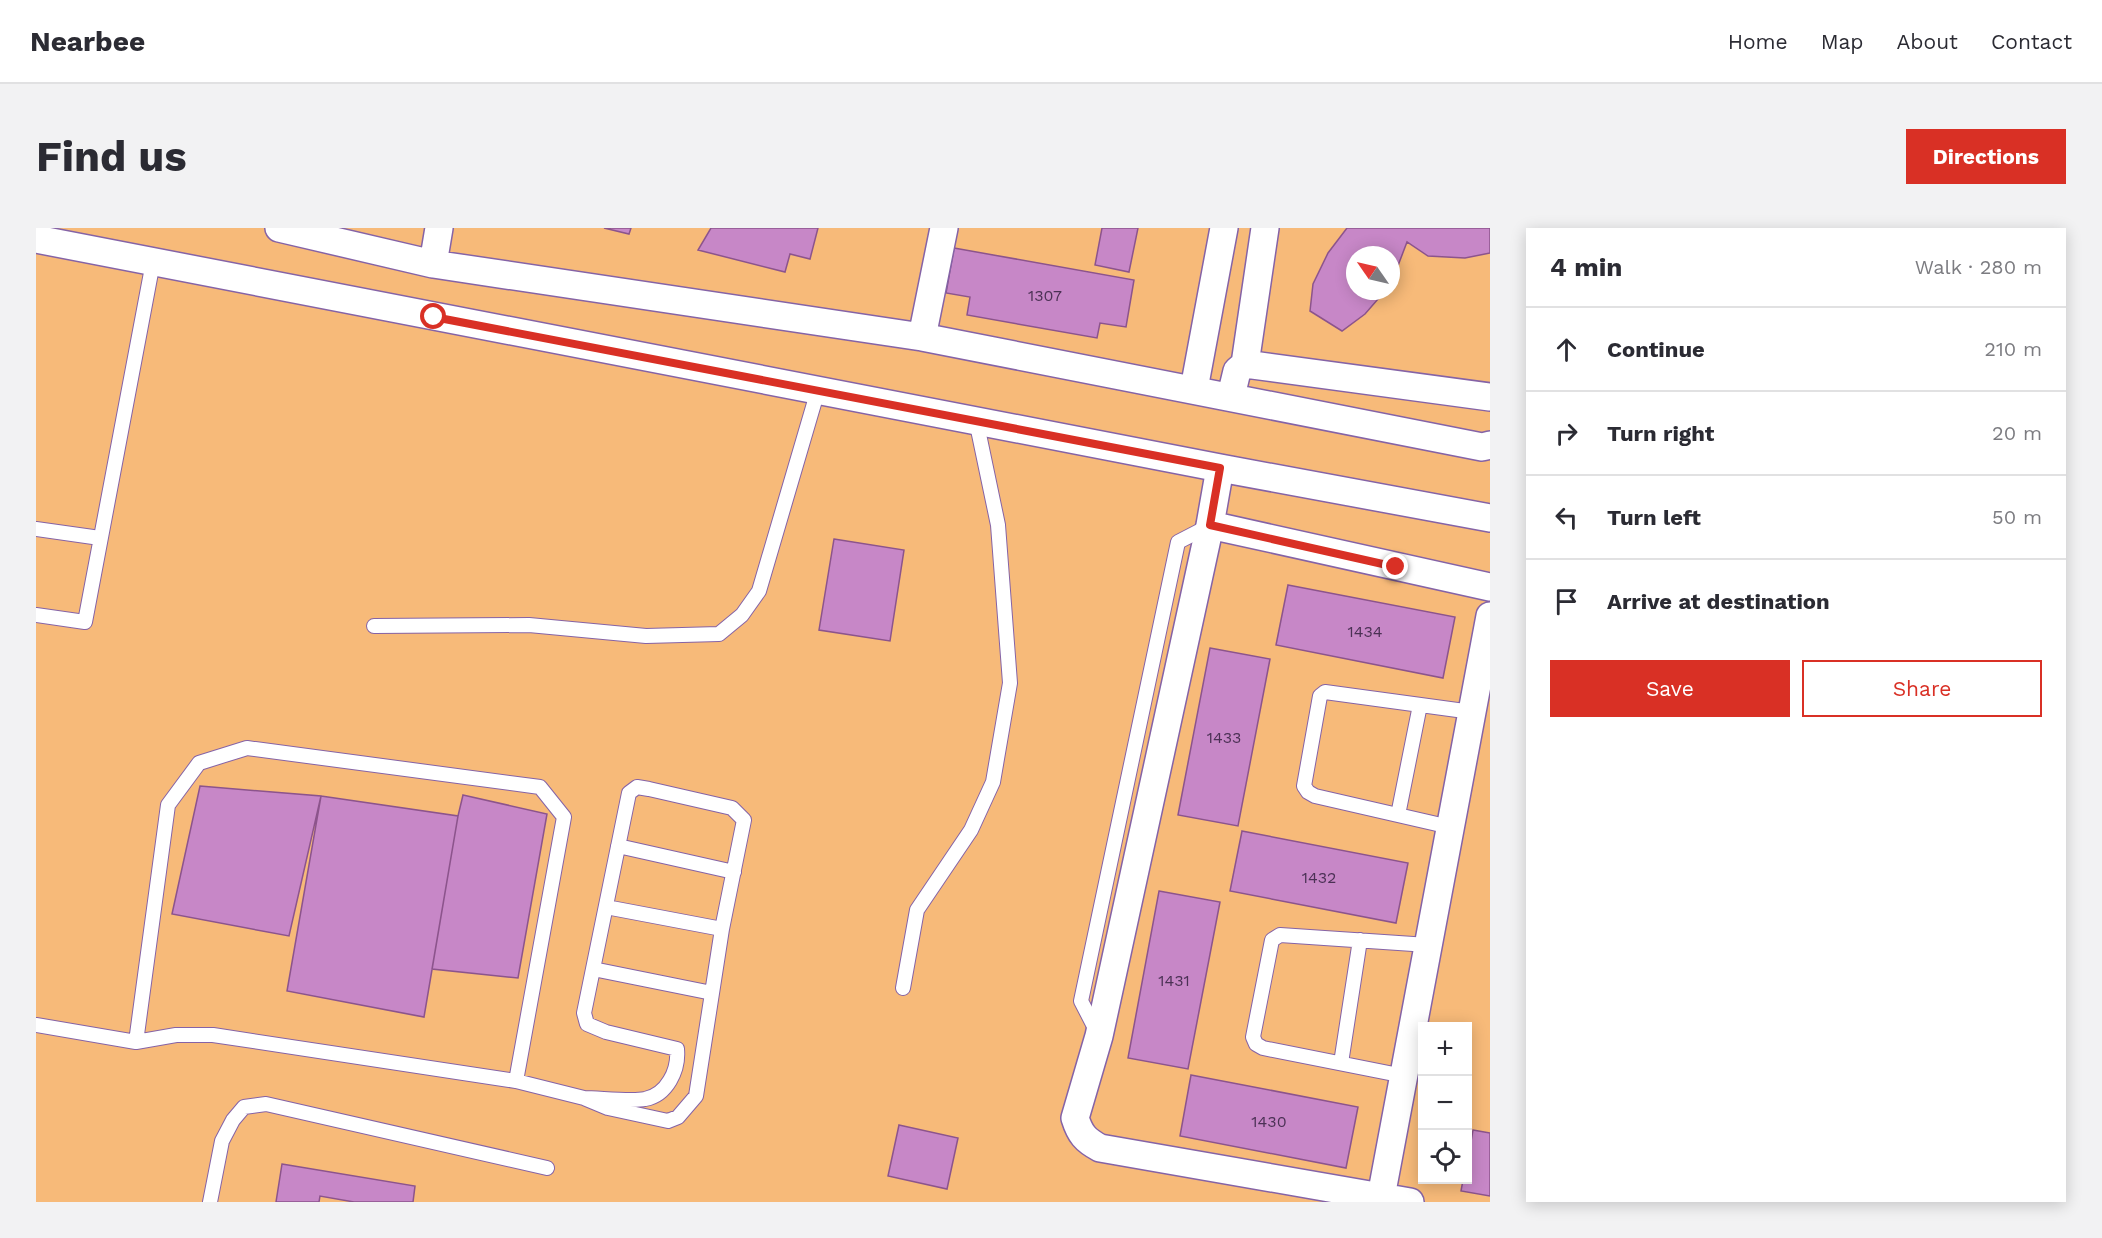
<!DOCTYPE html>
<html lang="en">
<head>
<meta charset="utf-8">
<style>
  :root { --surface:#fff; --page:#f2f2f3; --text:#2b2b33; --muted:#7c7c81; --line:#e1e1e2; --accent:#d93025 }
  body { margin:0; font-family:"Work Sans",sans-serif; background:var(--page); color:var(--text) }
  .controls { position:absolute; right:18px; bottom:18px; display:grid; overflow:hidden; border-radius:0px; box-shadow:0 3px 15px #0003 }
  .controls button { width:54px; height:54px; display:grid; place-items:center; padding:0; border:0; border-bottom:2px solid var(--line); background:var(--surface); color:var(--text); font:30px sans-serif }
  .compass { position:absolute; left:1310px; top:18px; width:54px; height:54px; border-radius:50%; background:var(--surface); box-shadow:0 3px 15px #0003; rotate:304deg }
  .stop { position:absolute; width:18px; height:18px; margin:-14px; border:4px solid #d93025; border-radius:50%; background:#fff }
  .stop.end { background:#d93025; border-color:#fff; box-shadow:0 2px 6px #0008 }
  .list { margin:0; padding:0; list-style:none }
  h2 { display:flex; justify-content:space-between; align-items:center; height:78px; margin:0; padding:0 24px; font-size:26px }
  h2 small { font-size:20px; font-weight:400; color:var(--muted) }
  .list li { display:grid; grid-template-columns:39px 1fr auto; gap:18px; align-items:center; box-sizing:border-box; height:84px; padding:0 24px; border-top:2px solid var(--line) }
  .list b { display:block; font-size:22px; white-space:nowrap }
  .list em { font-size:20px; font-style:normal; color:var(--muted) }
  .actions { display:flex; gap:12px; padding:18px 24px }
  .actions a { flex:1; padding:14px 0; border:2px solid var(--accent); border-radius:0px; text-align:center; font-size:21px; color:var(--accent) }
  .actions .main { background:var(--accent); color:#fff }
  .icon { flex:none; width:33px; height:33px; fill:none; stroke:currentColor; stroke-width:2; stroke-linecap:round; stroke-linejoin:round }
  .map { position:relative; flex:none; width:1454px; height:974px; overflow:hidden; border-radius:0px }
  header { display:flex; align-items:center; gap:36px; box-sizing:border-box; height:84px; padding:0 30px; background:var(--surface); border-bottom:2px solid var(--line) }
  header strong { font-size:28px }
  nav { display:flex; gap:33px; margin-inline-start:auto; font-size:21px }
  .intro { display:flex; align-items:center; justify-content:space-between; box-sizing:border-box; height:144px; padding:0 36px }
  h1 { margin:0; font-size:42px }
  .button { padding:15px 27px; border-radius:0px; background:var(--accent); color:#fff; font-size:21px; font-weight:700 }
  main { display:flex; gap:36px; padding:0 36px }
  aside { flex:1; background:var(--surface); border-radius:0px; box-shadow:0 3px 15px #0003 }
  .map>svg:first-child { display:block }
  .green { fill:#f7ba79; fill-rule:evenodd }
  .building { fill:#c787c7; stroke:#8c548c; stroke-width:1.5 }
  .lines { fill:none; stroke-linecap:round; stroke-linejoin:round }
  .service-casing { stroke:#8563a6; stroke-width:16 }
  .minor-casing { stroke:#8563a6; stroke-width:30 }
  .service { stroke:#fff; stroke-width:14 }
  .minor { stroke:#fff; stroke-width:27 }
  .route { stroke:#d93025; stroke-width:8 }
  .labels { text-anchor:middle; stroke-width:6; stroke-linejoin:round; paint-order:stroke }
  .number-label { font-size:16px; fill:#4b3155 }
</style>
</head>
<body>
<header>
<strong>Nearbee</strong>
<nav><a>Home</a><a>Map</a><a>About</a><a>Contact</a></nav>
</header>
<div class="intro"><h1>Find us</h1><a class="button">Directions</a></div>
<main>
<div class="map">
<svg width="1454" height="974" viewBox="0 0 1454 974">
  <rect width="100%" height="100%" fill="#e5d7f5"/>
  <path class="green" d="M0,0H1454V974H0ZM1319,27H1355V63H1319ZM1386,798H1432V952H1386Z"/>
  <path class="building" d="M568,0H595L593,6Z
    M675,0H782L774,31L754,26L749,44L662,22Z
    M1066,0H1102L1093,44L1059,37Z
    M1311,0H1454V25L1429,30L1392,28L1371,14L1355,56V27H1319V63H1349L1329,86L1306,103L1274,83L1277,56L1292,25Z
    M918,20L1098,52L1090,99L1064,95L1061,110L931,87L934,69L910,65Z
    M798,311L868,322L854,413L783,402Z
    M1252,357L1419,389L1407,450L1240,417Z
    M1174,420L1234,431L1202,598L1142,587Z
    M164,558L285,568L253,708L136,686Z
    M427,567L511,586L482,750L396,741L422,588Z
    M285,568L422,588L388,789L251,763Z
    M1206,603L1372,635L1360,695L1194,663Z
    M1123,663L1184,674L1152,841L1092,830Z
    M1155,847L1322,879L1310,940L1144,908Z
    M863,897L922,910L911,961L852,948Z
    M1437,902L1454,905V968L1425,963L1427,952H1432V930Z
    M246,936L379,958L377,974H318L284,968L283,974H240Z"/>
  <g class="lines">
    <defs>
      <path id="service" d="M0,301L64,310
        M0,387L49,394L117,34
        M338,398L493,397L610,408L683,406L706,387L723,363L782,162
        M1362,587L1384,477
        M1414,599L1279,568L1272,564L1268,558L1284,468L1289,464L1436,484
        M582,618L698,644
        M570,679L686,701
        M557,741L676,765
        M867,760L881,682L935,602L957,554L974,455L962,297L940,192
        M0,797L100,814L140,807H177L480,853L548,870L572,880L632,893L642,889L660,868L686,701L708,592L696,580L613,561L601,559L593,565L548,785L551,796L570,804L641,821C643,842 631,867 609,871C596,874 563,870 548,870
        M1062,806L1045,773L1142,314L1173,298
        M100,814L132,577L163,535L211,520L504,559L528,589L480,853
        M1305,835L1324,712
        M1368,848L1227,820L1220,816L1217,809L1236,712L1244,707L1392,717
        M174,974L186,913L197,892L208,879L230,876L511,940"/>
      <path id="minor" d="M243,0L397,36L886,109L1446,219L1454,217
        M0,11L1184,240L1454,290
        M397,36L403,0
        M886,109L908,0
        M1209,136L1229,0
        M1158,161L1188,0
        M1195,168L1201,143L1209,136L1454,169
        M1184,240L1174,297L1063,808L1039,890C1044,906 1049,912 1064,920L1374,974
        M1174,297L1454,359
        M1345,969L1454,388"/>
    </defs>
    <use href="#service" class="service-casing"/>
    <use href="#minor" class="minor-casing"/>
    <use href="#service" class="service"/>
    <use href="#minor" class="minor"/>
  </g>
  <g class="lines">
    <path class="route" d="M398,89L1184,240L1174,297L1360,339"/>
  </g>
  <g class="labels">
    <g class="number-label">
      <text x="1009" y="73">1307</text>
      <text x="1329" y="409">1434</text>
      <text x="1188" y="515">1433</text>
      <text x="1283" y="655">1432</text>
      <text x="1138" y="758">1431</text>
      <text x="1233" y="899">1430</text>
    </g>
  </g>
</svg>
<div class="controls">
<button>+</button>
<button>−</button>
<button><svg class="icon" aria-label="locate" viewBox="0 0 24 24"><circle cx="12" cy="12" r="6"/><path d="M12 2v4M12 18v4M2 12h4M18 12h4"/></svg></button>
</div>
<svg class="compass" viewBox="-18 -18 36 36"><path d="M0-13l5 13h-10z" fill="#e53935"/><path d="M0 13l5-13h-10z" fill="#7c7c81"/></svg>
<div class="stop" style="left:398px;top:89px"></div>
<div class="stop end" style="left:1360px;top:339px"></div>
</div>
<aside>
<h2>4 min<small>Walk · 280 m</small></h2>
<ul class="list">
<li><svg class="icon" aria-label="ahead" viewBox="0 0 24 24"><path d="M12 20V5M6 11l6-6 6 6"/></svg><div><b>Continue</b></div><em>210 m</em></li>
<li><svg class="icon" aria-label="right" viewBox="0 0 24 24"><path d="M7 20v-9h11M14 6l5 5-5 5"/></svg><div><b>Turn right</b></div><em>20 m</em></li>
<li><svg class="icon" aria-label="left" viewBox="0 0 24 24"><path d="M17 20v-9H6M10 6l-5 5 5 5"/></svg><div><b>Turn left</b></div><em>50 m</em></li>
<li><svg class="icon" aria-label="arrive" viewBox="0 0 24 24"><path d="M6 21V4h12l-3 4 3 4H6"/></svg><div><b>Arrive at destination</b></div></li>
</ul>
<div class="actions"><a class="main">Save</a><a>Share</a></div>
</aside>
</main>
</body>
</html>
